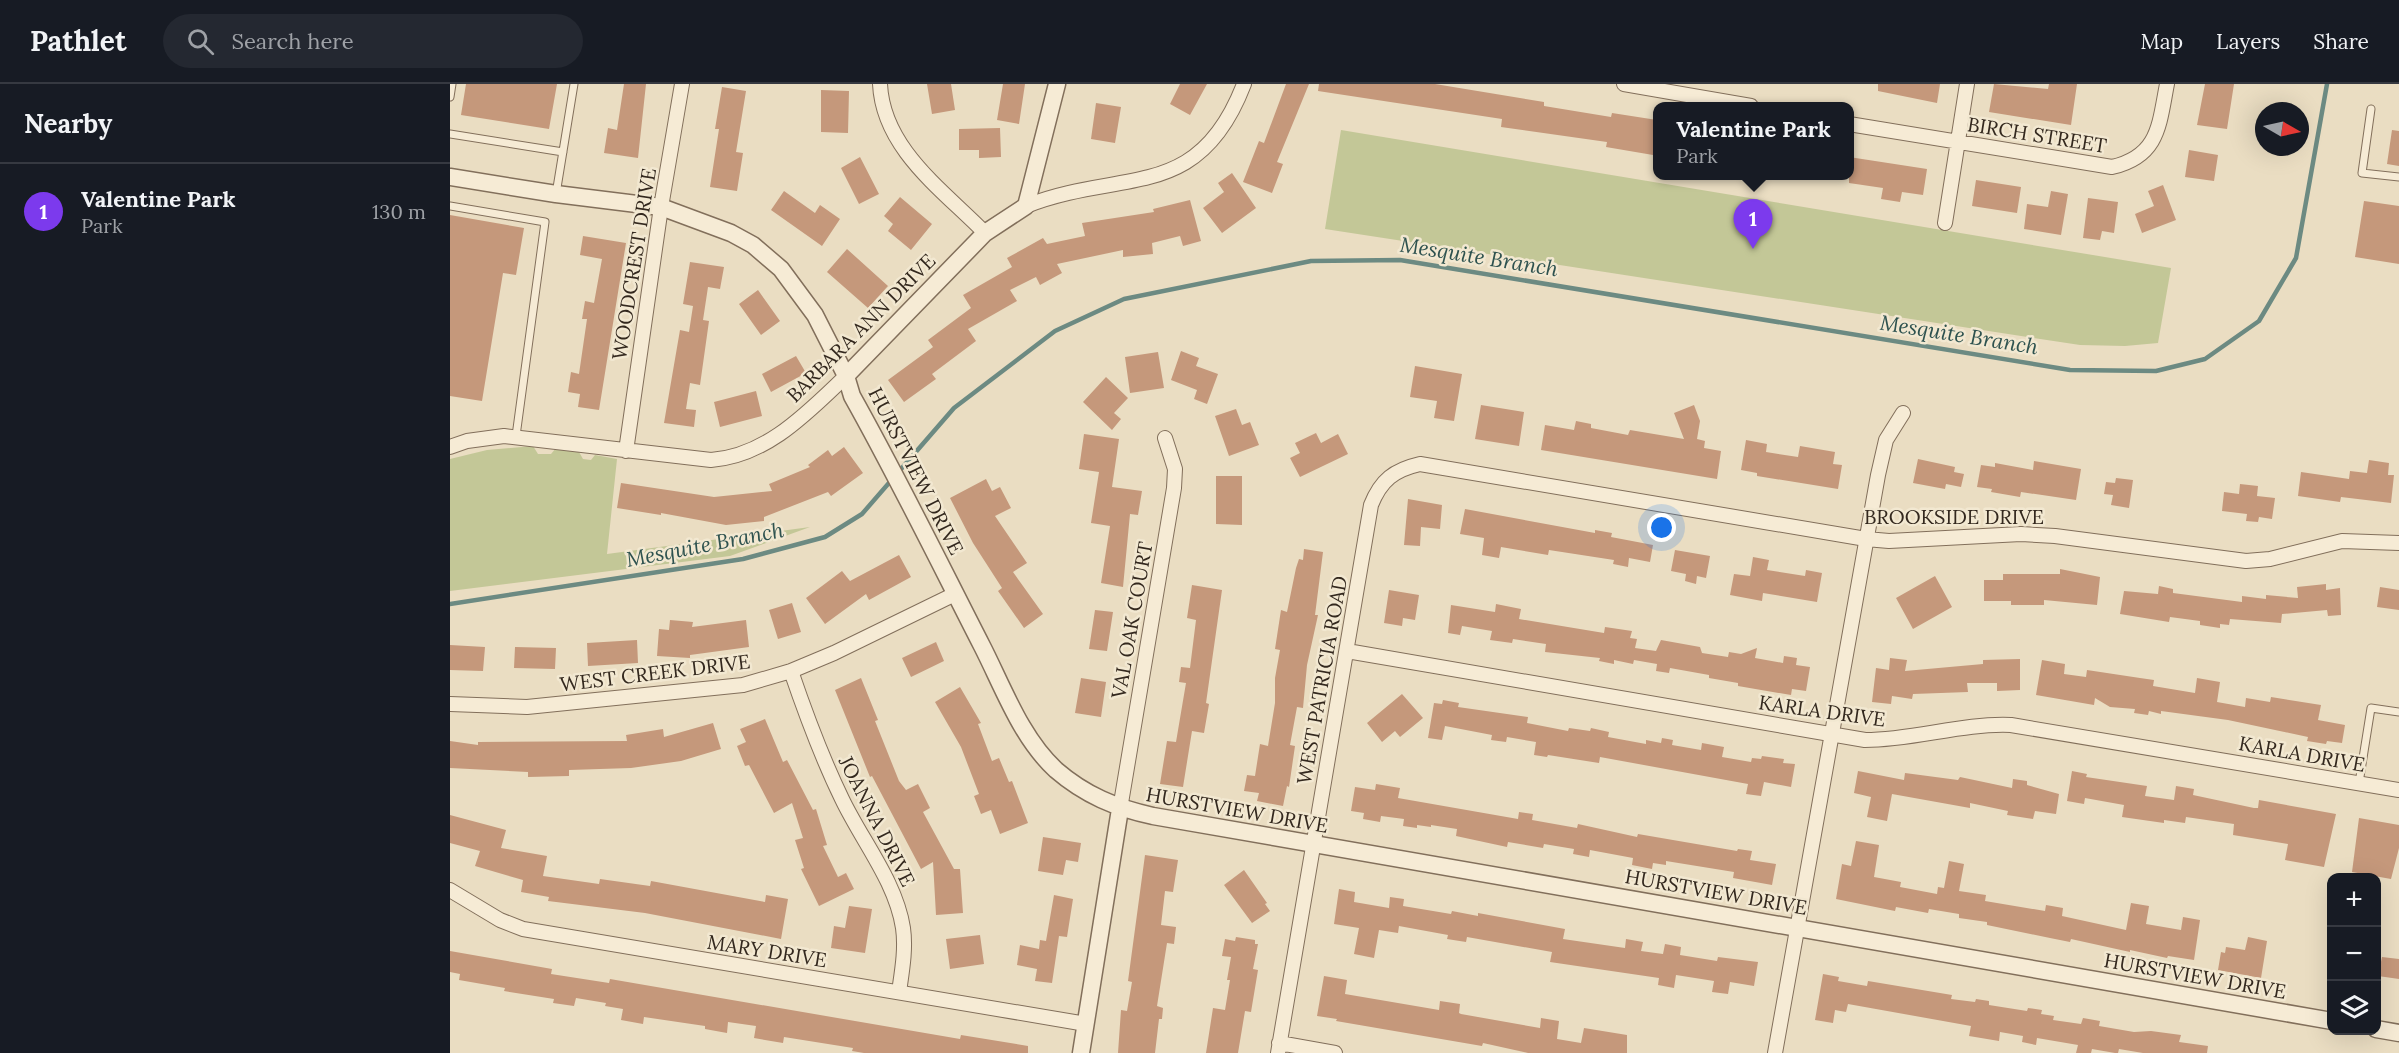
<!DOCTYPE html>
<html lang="en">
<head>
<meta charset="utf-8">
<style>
  :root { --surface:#171b24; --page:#242831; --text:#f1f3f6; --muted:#9ea1a6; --line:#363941; --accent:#7c3aed }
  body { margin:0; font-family:Lora,serif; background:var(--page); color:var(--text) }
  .controls { position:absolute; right:18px; bottom:18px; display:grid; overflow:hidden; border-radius:12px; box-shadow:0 6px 24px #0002 }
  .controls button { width:54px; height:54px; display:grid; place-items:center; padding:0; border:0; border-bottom:2px solid var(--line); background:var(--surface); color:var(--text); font:30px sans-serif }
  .compass { position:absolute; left:1805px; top:18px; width:54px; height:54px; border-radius:50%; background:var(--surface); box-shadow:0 6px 24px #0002; rotate:99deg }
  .you { position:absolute; left:1212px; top:444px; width:21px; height:21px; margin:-15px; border:4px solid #fff; border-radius:50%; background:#1a73e8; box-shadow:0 0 0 9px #1a73e833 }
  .badge { display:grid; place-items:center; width:39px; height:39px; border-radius:50%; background:var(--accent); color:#fff; font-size:20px; font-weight:700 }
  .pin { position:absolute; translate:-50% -50px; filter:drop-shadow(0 2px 3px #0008) }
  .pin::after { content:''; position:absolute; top:32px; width:21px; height:18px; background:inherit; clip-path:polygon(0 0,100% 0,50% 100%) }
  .popup { position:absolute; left:1203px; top:18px; width:201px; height:78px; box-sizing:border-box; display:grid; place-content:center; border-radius:12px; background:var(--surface); filter:drop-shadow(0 2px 4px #0005); font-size:20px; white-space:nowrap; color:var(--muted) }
  .popup b { font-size:22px; color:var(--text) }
  .popup::after { content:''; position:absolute; left:50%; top:100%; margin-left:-12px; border:12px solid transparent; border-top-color:var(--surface) }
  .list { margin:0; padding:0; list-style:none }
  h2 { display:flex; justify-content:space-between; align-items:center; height:78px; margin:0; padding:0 24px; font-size:26px }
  h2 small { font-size:20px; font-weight:400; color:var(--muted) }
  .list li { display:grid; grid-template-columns:39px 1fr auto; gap:18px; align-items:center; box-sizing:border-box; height:96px; padding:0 24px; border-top:2px solid var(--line) }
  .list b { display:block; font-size:22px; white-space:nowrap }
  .list p { margin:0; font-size:20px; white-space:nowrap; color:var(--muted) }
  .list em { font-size:20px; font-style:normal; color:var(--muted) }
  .icon { flex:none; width:33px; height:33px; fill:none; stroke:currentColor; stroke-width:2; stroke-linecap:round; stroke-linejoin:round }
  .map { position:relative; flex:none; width:1949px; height:969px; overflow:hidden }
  header { display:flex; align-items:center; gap:36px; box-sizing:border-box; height:84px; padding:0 30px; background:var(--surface); border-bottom:2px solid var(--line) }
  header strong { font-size:28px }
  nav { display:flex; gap:33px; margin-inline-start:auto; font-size:21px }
  .search { width:420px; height:54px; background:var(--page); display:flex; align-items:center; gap:15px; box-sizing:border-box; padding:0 21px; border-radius:33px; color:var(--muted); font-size:22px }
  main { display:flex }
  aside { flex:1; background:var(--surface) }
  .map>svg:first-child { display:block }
  .green { fill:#c3c797 }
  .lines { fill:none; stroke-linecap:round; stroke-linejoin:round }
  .stream { stroke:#6c8a82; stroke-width:4.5 }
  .building { fill:#c5987b }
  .service-casing { stroke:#826f5b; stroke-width:9 }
  .minor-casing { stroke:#826f5b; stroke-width:16 }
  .tertiary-casing { stroke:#826f5b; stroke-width:19 }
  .service { stroke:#f6ebd5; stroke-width:7 }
  .minor { stroke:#f6ebd5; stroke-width:14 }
  .tertiary { stroke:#f6ebd5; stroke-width:16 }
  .labels { text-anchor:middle; stroke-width:5; stroke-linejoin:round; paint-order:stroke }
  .street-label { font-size:20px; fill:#33281e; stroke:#f2e8d1 }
  .water-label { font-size:21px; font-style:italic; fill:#2e524f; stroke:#f2e8d1 }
</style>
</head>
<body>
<header>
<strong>Pathlet</strong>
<div class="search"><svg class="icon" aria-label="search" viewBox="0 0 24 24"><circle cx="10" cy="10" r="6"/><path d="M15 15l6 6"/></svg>Search here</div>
<nav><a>Map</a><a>Layers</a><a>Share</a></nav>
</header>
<main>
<aside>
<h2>Nearby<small></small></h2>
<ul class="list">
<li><span class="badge">1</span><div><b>Valentine Park</b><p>Park</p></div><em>130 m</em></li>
</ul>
</aside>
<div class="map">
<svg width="1949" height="969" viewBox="0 0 1949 969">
  <rect width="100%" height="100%" fill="#eaddc2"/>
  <path class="green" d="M891,46L1721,184L1708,259L1675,262L1630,261L875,145Z
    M83,362L88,370H101L106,364L129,368L133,375L141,376L145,371L167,375L157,470L360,443L280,472L0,507V375L37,366Z"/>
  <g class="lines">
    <path class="stream" d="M0,520L293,475L375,453L412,430L504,324L605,247L674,215L861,177L950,176L1620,286L1706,287L1755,275L1809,237L1846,174L1877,0"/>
  </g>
  <path class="building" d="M16,0H107L99,45L11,31Z
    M174,0H196L188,74L154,69L158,44L167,46Z
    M477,0H501L505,26L482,30Z
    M553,0H575L569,40L547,36Z
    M730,0H757L740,31L720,20Z
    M836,0H859L827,78L833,80L822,109L793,98L809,57L814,59Z
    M869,0H985L1094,18V22L1161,33L1162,29L1207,36L1203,71L1156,63L1157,58L1051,43L1052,35L868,7Z
    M1428,0H1490L1487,19L1428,7Z
    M1544,0L1598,5L1599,0H1627L1621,41L1539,28Z
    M1755,0H1784L1777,45L1747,41Z
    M272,3L296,7L286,68L293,69L287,107L260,103L269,45H265Z
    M371,6L399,7L398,49L371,48Z
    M646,19L671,23L665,59L641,55Z
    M550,44L551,73L529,74V66H509V45Z
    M1942,46L1949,47V82L1937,80Z
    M1739,66L1768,71L1764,97L1735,93Z
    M410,73L429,110L409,120L391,84Z
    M1399,73L1477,85L1473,111L1452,108L1450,118L1431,115L1433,104L1399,99Z
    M782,89L806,124L772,149L753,124L774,108L768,99Z
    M1526,96L1571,103L1567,129L1522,122Z
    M1713,101L1726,136L1692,149L1685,130L1704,122L1698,107Z
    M334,107L365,129L370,121L390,135L372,162L321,126Z
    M1601,107L1618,110L1611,151L1574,145L1577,120L1598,123Z
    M450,113L482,140L461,166L438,147L443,140L434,132Z
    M1638,114L1668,118L1664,149L1652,147L1650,156L1633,154Z
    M740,116L751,157L733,162L730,152L702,159L703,170L673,173V166L607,180L612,189L590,201L586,193L560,206L567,217L518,245L526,257L482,290L486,295L454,318L438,296L483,263L478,256L521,224L513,211L562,183L557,174L593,154L597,160L635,152L632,139L704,128L703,125Z
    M1914,117L1949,122V180L1905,173Z
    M0,131L74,144L66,191L53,189L32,317L0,312Z
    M133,152L176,159L149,326L128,323L130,310L118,308L121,288L129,290L137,235H132L135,217L144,219L152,175L130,171Z
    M397,165L438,202L418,224L377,188Z
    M240,178L274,183L270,205L258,203L253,236L259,237L250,301L240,299L236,325L246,326L244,343L214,339L230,246L239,248L243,222L233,220Z
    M308,206L330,237L311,251L289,220Z
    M731,267L749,274L746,282L768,290L757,320L744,315L747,306L721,296Z
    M708,268L714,304L680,309L675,273Z
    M346,272L356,289L321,308L312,290Z
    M965,282L1012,290L1004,337L984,334L987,317L960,313Z
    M656,293L678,314L664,329L671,335L662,346L633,318Z
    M306,307L312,332L270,343L264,318Z
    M1031,321L1074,328L1069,362L1025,355Z
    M1244,321L1250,337L1247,355L1255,357L1254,364L1271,367L1267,395L1091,366L1095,341L1124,346L1126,337L1141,340V344L1178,351L1180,346L1234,355L1224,329Z
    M786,325L792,341L800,338L809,361L779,372L765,332Z
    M866,349L871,359L888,350L898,370L850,393L840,374L850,369L845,359Z
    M634,350L669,355L662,403L692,407L688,431L680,430L673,503L651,499L660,442L641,439L649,388L629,385Z
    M1296,356L1317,360L1316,368L1348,373L1350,362L1385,368L1383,380L1392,381L1388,405L1307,392V389L1291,386Z
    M394,363L413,389L381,412L378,408L314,433V437L276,441L211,429V431L167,424L171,399L264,413L322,407L319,400L360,383L358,381L378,366L382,372Z
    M1468,375L1505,383L1504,388L1514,390L1511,403L1496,400L1495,405L1463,399Z
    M1919,376L1939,379L1938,391H1944L1941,419L1891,413L1890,418L1848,412L1851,388L1899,395L1900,387L1917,389Z
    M1584,377L1631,385L1626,416L1571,408L1570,413L1541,408L1542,405L1527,403L1531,381L1545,383V379L1583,386Z
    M766,392H792V441L766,440Z
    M1666,394L1683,396L1679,424L1661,421L1663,411L1654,410L1656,398L1665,399Z
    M536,395L542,407L550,403L561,424L545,432L577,479L563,488L593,530L574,544L548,507L552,504L523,459L500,414Z
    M1790,400L1808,402L1807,412L1825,414L1822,435L1809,433L1808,438L1796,437L1797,430L1772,427L1774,408L1789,410Z
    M958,415L992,421L990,445L971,443L970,462L954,461Z
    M1015,425L1145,449V446L1162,449L1161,453L1203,461L1200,478L1179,474L1178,483L1163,480L1164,476L1099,466L1098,471L1051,463L1049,474L1032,471L1034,454L1010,450Z
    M854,465L873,468L865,531H868L857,581L853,624L847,623L840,661L845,662L839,703L837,702L833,722L807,717L809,709L794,707L797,691L805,692L810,660L818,662L825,619V594L830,566L825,565L831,526L837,528L846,484L849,475L853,476Z
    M1225,466L1260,472L1256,494L1247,492L1246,500L1235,497L1236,490L1221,487Z
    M449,471L461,493L419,516L416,510L375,540L356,514L392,487L400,497Z
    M1303,473L1319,476L1317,486L1355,492L1356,486L1372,489L1367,518L1313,509L1312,517L1280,511L1284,490L1300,492Z
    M1610,485L1650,493L1647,521L1594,516V521H1561V517H1534V496H1553V490H1610Z
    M1485,492L1502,523L1463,545L1446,514Z
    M1876,500V506L1890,504L1891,531L1878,532L1877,526L1832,530L1831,539L1780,535L1779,541L1770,540V544L1750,541V537L1720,533L1719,538L1670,530L1674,507L1708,510L1709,502L1723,505V509L1792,518V512L1816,515V511L1848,514L1847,503Z
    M742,501L772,506L756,619L759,620L754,649L742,647L733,703L710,700L717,657L726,658L736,599L729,598L731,583L740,584L746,536L737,534Z
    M1930,503L1949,506V526L1927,523Z
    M939,506L969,511L965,536L953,534L952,542L934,539Z
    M342,519L351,548L328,555L319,526Z
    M1046,520L1071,525L1069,535L1154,549L1155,543L1182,547L1180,554L1187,555L1185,564L1206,567L1211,556L1250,563L1252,569L1278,573L1279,568L1291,570L1307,564L1305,574L1333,579L1334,572L1347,574L1346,581L1360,583L1356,607L1342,605L1341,611L1288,602V599L1259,594V591L1220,584L1219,589L1206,587L1207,580L1184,576L1183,580L1164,576V580L1149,577L1150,574L1095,568L1096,560L1063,555L1062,559L1040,556L1042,547L1012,542L1010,551L998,549L1001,521L1045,528Z
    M645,526L663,528L657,567L639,565Z
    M220,536L243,538L242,543L296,536L299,563L240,571V574L207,572L209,545L219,546Z
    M187,556L188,579L138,582L137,559Z
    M486,558L494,577L461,593L452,574Z
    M0,561L35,563L33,587L0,586Z
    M65,563L106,564L105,585L64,584Z
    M1440,574L1457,576L1455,587L1533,580V576L1570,575V606L1547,607V599H1517L1518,608L1463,610L1462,615L1442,612L1441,620L1422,618L1426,584L1439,586Z
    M1592,576L1615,580L1614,590L1636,593L1637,586L1690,594L1704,596L1703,602L1745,609L1747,594L1770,598L1767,618L1795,623L1796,614L1820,618L1821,613L1871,621L1868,636L1895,641L1892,659L1877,657L1876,660L1857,657L1858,653L1778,636L1711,627V630L1699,627L1698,631L1684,629L1685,625L1660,623L1645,614L1644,621L1586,611Z
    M411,594L428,636L425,637L449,697L456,706L468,700L480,724L473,728L504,785H510L513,829L486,831L483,778L471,785L422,692L420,693L385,606Z
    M631,594L656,598L651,633L625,629Z
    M510,603L531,639L528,640L542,677L549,674L559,698L562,697L578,739L550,750L541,726L531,730L524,712L529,710L511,663L485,618Z
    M952,610L973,634L950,653L945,647L932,658L917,639Z
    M993,616L1009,619L1008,623L1078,633L1077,639L1118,647L1119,644L1140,647L1141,644L1159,648L1158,653L1196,660V656L1211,659L1212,654L1223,656L1222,661L1251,666L1252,659L1274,663L1272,673L1301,678L1302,674L1311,675L1312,672L1334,675L1333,679L1345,680L1341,703L1314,698L1311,712L1296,710L1298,700L1150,673L1149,679L1098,671L1097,673L1084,671L1086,658L1057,653L1056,658L1041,656L1042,651L995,642L992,656L978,654L984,619L992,620Z
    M315,635L333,678L337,676L363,726L366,725L377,761L373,762L388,793L396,789L404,805L369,822L351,785L354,784L345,756L353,754L342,719L324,729L299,681L295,682L287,662L296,658L290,645Z
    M263,639L271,665L231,677L181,684L119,686V692L78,693V688L0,684V657L28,661V658L177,657L176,651L213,645L214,653Z
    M1408,687L1454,696L1455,689L1508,696L1510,693L1562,704L1563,695L1577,697V701L1609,710L1606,730L1585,727L1583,735L1557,731L1558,727L1520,719V724L1442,710L1437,737L1417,733L1421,713L1404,709Z
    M1622,687L1637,690L1636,693L1697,702L1695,712L1724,716L1726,702L1744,705L1743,711L1804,724H1808L1809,716L1886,730L1874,783L1835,776L1838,760L1783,751L1784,740L1736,733L1735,739L1714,736V739L1672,733L1674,721L1635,714L1634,720L1617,717Z
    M926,700L950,704L948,714L1068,735L1069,728L1083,730L1082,736L1127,744L1128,740L1187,753L1188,750L1287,767L1288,765L1302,767L1300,776L1326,780L1322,801L1283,794L1284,788L1216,777V781L1203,779L1202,785L1182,781L1183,774L1140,766L1139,773L1123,770L1124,765L1094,760L1093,764L1058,758L1057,763L1006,752L1007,745L981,741V743L967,741V744L953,742L954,735L931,732L930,738L913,735L914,729L901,727L905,703L925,706Z
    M0,731L56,746L51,764L97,772L93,792L149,800L150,795L200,802L201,797L315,818L316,811L338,815L331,855L195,829L98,817L99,813L71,808L73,796L25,782L30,767L0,759Z
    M1909,734L1949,741V764L1941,795L1902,788Z
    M593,753L631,759L628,778L616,776L613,791L588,787Z
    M1406,757L1429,761L1424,793L1451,798L1450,803L1487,810L1488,803L1494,804L1499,777L1514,780L1509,807L1536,811L1535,817L1595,827L1596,821L1613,824L1612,832L1676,846L1681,819L1699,822L1696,840L1731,846L1733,833L1750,836L1744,876L1718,872L1717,874L1680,866V868L1621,855L1620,858L1600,854L1537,841V838L1509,834V830L1479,825L1478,829L1446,823L1445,827L1386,815L1392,780L1401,782Z
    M695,771L728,776L723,808L715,807L711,841L726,843L724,860L717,859L707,922L713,924L712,935H709L705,969H668L671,926L677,927L682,898L678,897Z
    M794,786L817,819L815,820L820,827L802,839L774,801Z
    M889,805L905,808L904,818L939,824L940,813L954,815L953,822L1001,830L1002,827L1028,832V829L1115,845L1113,855L1175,864L1176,855L1193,858L1191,867L1213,870L1215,860L1231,863L1230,871L1267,877L1268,873L1308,878L1304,902L1280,898L1278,910L1262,908L1264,897L1226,891L1224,904L1208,901L1209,894L1100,878L1102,868L1017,853L1016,858L997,855L998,851L949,842L948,849L929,846L924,874L904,870L909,844L884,840Z
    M604,811L623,815L617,853L609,852L602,899L585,897L587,885L567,881L570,861L589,865L590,856L596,857Z
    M399,822L422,825L415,869L381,864L384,842L395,844Z
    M530,851L534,880L500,885L496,855Z
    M786,853L805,856V860H808L803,885L808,886L801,928L795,927L788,969H756L763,924L775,926L780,896H777L781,873L772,872L775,855L785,857Z
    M1798,853L1817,857L1811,894L1768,886L1771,868L1775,869L1776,863L1795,866Z
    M0,867L102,885L101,890L159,899L160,895L510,955L511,951L578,962V969H414L402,967L403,964L334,953L333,959L304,954L306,942L278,938L277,949L255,945V942L194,933L193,940L171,936L173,925L155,922L156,919L126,914L124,922L103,919L104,915L54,907L55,904L9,896L10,890L0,888Z
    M1932,873L1949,875V895L1928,892Z
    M1373,890L1389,893L1388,897L1417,902L1418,897L1502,911L1501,915L1525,918L1526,915L1539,917V921L1577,927L1578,924L1592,926L1591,930L1604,932L1603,936L1631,940L1633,934L1650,937L1649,942L1684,948L1701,947L1731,951L1729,958L1758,962L1757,969H1693L1669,965L1668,969H1665L1642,965L1641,969H1626L1628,961L1587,954L1586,961L1572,958L1573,952L1550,948L1549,957L1519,952L1521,942L1398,920L1396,928L1385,926L1383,939L1365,936Z
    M874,892L897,896L895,910L989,926L990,917L1010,920L1009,929L1011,930L1090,944L1091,934L1109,937L1107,955L1131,959L1134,944L1177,951V969H1078L1033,959L1032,962L886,937L887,935L867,932Z"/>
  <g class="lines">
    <defs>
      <path id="service" d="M0,13L2,0
        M1921,25L1912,89L1949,93
        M0,50L113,68
        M106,110L124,0
        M0,122L95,138L66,352
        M1909,699L1921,624L1949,628"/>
      <path id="minor" d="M430,0C433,65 493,106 535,149
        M1174,0L1301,22
        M1399,40L1662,83C1709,72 1709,41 1717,0
        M576,122C672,84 748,120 794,0
        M1495,139L1517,0
        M0,363L17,357L54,352L261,376C317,372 358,328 396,292
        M176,367L211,123L232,0
        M897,567L1415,656C1465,656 1511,639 1561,641L1949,706
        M341,587C356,631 372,674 392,715C412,757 446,798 453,844C456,865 452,887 449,908
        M0,620L77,623L293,601L341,587L384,569L505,510
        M670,725L724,404L725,385L715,354
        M0,806L50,836L73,845L636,940
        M829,959L885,969
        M828,969L921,421C931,396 944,386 970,380L1416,455L1439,457L1571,450L1605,452L1796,477L1820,475L1892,457L1949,459
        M1325,969L1428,391L1436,356L1453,329"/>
      <path id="tertiary" d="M0,93L106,110L211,123L281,149L303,161L331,185L365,231L396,292L402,312C448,394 489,478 532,562C553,603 571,654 606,686C635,711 666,724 703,732L1882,937
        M396,292L535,149L576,122L607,0
        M1926,945L1949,949
        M631,969L670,725"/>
    </defs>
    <use href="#service" class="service-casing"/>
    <use href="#minor" class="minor-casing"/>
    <use href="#tertiary" class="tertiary-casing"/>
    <use href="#service" class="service"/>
    <use href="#minor" class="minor"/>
    <use href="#tertiary" class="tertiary"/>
  </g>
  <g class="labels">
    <g class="street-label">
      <text transform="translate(1587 51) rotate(9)" y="7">BIRCH STREET</text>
      <text transform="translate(184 180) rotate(-81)" y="7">WOODCREST DRIVE</text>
      <text transform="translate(411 244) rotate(-45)" y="7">BARBARA ANN DRIVE</text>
      <text transform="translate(466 387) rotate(63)" y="7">HURSTVIEW DRIVE</text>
      <text x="1504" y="440">BROOKSIDE DRIVE</text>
      <text transform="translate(682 536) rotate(-80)" y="7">VAL OAK COURT</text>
      <text transform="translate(205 589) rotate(-7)" y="7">WEST CREEK DRIVE</text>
      <text transform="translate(872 596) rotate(-80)" y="7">WEST PATRICIA ROAD</text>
      <text transform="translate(1372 627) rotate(8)" y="7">KARLA DRIVE</text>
      <text transform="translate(1852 670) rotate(10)" y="7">KARLA DRIVE</text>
      <text transform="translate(787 726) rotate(10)" y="7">HURSTVIEW DRIVE</text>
      <text transform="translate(427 737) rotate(63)" y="7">JOANNA DRIVE</text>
      <text transform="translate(1266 808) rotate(10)" y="7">HURSTVIEW DRIVE</text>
      <text transform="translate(317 867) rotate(9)" y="7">MARY DRIVE</text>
      <text transform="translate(1745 892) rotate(10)" y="7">HURSTVIEW DRIVE</text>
    </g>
    <g class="water-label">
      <text transform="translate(1029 173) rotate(9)" y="7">Mesquite Branch</text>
      <text transform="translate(1509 251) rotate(9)" y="7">Mesquite Branch</text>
      <text transform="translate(255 461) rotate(-11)" y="7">Mesquite Branch</text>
    </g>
  </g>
</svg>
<div class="controls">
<button>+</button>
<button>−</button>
<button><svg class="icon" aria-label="layers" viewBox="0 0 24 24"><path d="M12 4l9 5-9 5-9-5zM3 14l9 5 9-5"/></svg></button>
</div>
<svg class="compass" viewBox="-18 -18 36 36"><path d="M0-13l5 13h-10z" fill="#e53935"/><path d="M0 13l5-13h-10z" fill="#9ea1a6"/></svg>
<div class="you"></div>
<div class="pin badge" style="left:1303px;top:165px">1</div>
<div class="popup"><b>Valentine Park</b>Park</div>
</div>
</main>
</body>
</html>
